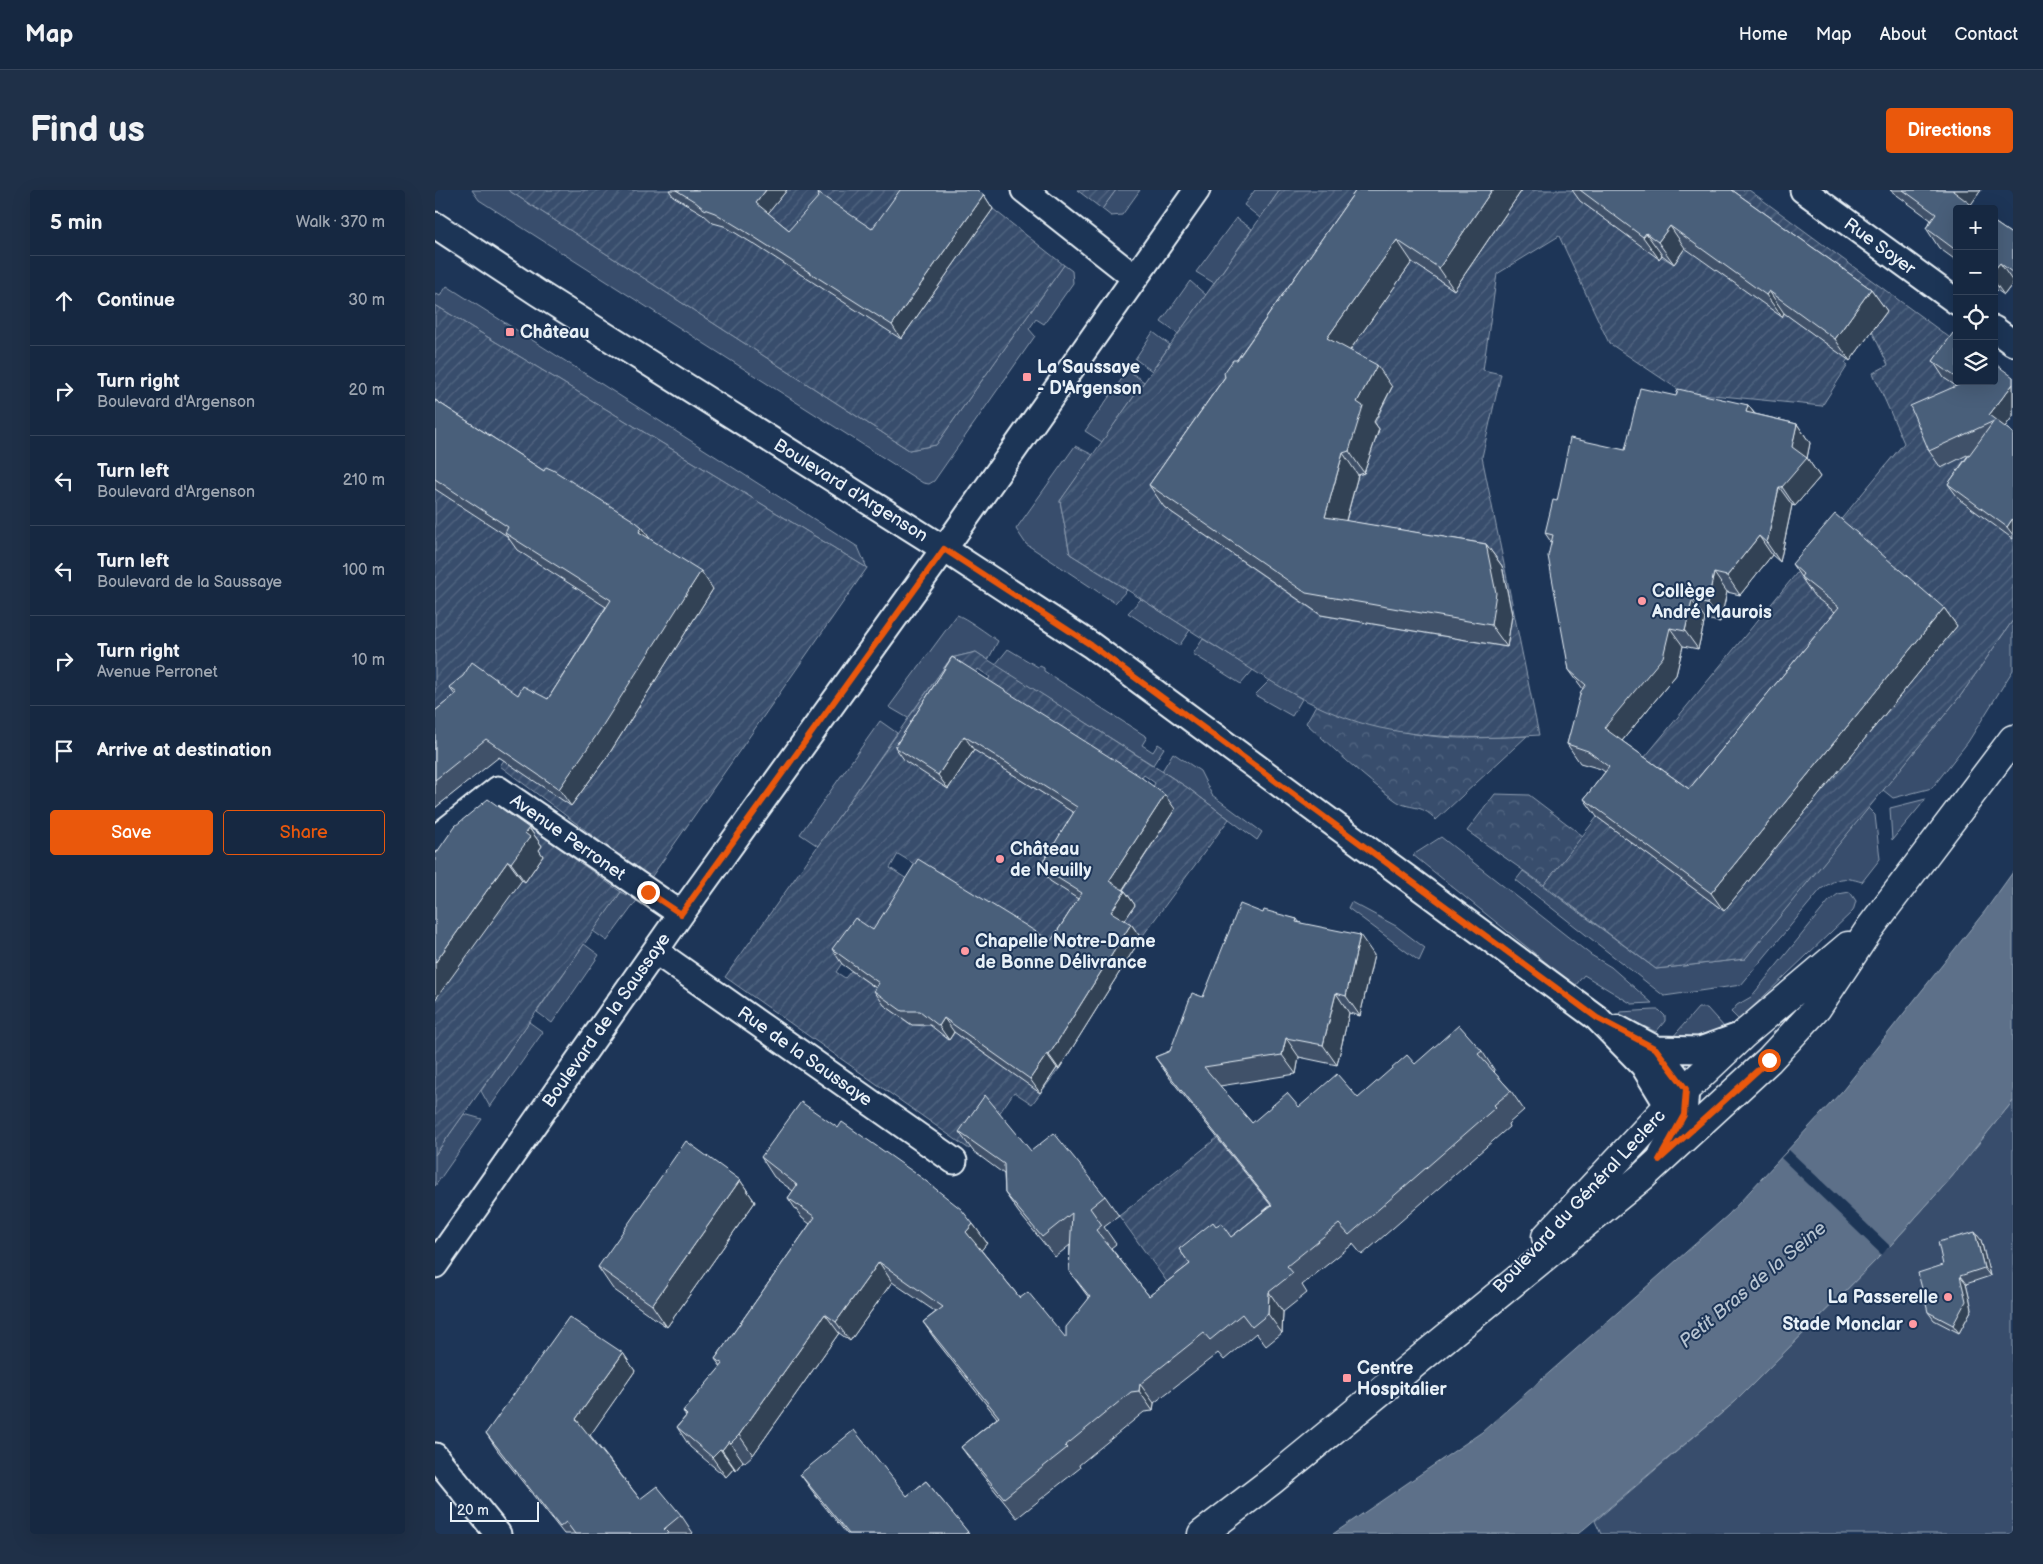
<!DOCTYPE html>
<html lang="en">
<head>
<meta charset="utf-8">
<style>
  :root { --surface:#162841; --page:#1f3048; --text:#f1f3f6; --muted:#9ea6b1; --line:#35445a; --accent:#ea580c }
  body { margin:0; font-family:"Balsamiq Sans",sans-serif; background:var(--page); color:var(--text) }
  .controls { position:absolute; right:15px; top:15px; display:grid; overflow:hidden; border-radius:5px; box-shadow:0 5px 20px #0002 }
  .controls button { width:45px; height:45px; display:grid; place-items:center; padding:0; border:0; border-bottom:1px solid var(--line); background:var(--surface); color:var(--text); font:25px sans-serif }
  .scale { position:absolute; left:15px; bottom:12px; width:89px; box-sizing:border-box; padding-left:5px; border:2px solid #e8f1f8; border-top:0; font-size:14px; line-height:18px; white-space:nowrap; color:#e8f1f8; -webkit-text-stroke:4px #1d3557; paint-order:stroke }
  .stop { position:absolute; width:15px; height:15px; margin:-11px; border:4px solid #ea580c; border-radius:50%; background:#fff }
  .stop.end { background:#ea580c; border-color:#fff; box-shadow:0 1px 5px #0008 }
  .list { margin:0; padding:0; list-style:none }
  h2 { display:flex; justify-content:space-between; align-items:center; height:65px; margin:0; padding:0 20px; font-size:21px }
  h2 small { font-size:16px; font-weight:400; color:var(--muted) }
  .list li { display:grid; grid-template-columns:32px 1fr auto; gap:15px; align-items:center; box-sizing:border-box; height:90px; padding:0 20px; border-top:1px solid var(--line) }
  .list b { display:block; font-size:19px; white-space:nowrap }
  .list p { margin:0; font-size:16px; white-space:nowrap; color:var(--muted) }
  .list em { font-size:16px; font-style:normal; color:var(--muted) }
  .actions { display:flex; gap:10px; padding:15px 20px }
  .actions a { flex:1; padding:11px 0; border:1px solid var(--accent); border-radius:5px; text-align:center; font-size:18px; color:var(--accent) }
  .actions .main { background:var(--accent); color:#fff }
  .icon { flex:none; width:28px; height:28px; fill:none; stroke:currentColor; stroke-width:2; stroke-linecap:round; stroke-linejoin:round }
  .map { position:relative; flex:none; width:1578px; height:1344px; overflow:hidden; border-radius:5px }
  header { display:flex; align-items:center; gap:30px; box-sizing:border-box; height:70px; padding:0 25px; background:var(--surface); border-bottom:1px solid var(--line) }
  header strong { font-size:24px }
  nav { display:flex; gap:28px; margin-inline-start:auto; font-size:18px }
  .intro { display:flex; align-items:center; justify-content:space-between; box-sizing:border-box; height:120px; padding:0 30px }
  h1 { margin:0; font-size:35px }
  .button { padding:12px 22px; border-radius:5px; background:var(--accent); color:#fff; font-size:18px; font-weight:700 }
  main { display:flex; gap:30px; padding:0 30px }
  aside { flex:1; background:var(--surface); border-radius:5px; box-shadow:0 5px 20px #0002 }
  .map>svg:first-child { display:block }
  .grass { fill:#374d6c; stroke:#909fb2 }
  .park { fill:url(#park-crowns); stroke:#909fb2 }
  .garden { fill:url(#garden-furrows); stroke:#909fb2 }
  .water { fill:#5d7089; stroke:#95a4b5 }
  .pier { fill:#1d3557 }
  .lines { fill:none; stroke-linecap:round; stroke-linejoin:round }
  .minor-casing { stroke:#e8f1f8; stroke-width:29 }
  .primary-casing { stroke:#e8f1f8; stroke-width:31 }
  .minor { stroke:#1d3557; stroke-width:25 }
  .primary { stroke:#1d3557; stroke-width:28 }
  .wall { fill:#3f5169; stroke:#e8f1f8 }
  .shaded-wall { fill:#334255; stroke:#e8f1f8 }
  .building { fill:#495e7a; stroke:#e8f1f8 }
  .route { stroke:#ea580c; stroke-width:6 }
  .poi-dot { fill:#ff9aa2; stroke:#1d3557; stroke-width:2 }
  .labels { text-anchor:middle; stroke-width:4; stroke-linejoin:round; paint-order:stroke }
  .street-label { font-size:18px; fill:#e8f1f8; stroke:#1d3557 }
  .poi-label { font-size:18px; font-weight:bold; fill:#e8f1f8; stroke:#1d3557; text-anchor:start }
  .water-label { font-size:19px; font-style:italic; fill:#b7c4d1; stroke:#1d3557 }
</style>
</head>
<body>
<header>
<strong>Map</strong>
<nav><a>Home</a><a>Map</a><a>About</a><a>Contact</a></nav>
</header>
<div class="intro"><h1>Find us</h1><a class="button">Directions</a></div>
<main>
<aside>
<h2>5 min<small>Walk · 370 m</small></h2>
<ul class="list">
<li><svg class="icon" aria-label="ahead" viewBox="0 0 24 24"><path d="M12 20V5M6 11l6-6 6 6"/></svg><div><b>Continue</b></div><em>30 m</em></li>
<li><svg class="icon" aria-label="right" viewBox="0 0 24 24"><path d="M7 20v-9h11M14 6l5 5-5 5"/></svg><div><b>Turn right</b><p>Boulevard d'Argenson</p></div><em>20 m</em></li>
<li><svg class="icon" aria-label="left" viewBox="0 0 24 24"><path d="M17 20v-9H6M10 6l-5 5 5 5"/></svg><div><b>Turn left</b><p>Boulevard d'Argenson</p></div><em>210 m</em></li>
<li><svg class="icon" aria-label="left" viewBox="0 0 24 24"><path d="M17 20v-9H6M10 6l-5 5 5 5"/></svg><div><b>Turn left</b><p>Boulevard de la Saussaye</p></div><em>100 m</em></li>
<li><svg class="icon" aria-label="right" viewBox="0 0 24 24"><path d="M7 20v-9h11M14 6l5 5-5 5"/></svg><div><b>Turn right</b><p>Avenue Perronet</p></div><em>10 m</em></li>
<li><svg class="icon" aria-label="arrive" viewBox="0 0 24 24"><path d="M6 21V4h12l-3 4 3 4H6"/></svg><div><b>Arrive at destination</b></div></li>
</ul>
<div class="actions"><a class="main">Save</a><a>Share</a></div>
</aside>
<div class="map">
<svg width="1578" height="1344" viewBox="0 0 1578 1344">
  <defs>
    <pattern id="park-crowns" width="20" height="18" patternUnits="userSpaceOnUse" patternTransform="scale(1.25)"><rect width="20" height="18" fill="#374d6c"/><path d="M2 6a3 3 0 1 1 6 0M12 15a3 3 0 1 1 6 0" fill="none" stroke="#546782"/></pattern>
    <pattern id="garden-furrows" width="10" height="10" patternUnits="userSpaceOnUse" patternTransform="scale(1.25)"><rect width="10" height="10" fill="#374d6c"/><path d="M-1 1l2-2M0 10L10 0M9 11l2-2" fill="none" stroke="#546782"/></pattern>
  </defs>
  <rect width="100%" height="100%" fill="#1d3557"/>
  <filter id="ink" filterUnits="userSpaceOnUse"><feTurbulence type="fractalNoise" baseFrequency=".02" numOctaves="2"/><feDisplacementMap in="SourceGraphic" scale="10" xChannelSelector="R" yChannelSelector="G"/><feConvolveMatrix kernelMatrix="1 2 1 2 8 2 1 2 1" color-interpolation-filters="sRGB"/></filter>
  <g filter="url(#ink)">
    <path class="grass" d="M37,0H73L474,260L501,255L629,75L637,81L638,93L609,134L601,129L594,139L600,146L499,291L494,294L488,293L44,10Z
      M681,0H705L687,25L676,26L667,19Z
      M820,0H845L825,28L809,15Z
      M801,28L817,39L779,93L761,82Z
      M755,91L771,105L743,144L726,132Z
      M12,96L423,357L432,378L0,115V103L5,106Z
      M718,142L735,155L717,181L700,169Z
      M693,180L709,192L667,252L650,241Z
      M640,256L658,265L625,311L635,364L692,400L680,413L591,354L581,339Z
      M706,409L755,440L744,456L693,423Z
      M522,425C530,427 554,445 563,451L553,470L541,462L516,468L473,528L454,517Z
      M1578,430V480L1533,552L1497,598L1458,608L1448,600L1526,505Z
      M768,449L818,480L806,494L758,464Z
      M573,459L603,477L605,476L609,478V481L712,547L707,555L718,562L723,554L729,558L718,575L560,475Z
      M835,490L867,509L857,526L820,505Z
      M445,531L462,543L383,656L365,644Z
      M738,563L765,581L777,605L827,642L822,650L753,598L727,581Z
      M1491,609L1457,650L1455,618Z
      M1433,618L1440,625L1445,669L1427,692C1408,686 1403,688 1386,699L1306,795L1229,806L1081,690L1088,681L1221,779L1310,769Z
      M1006,647L1156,765L1176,777L1217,813L1197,814L1149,785L1140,796L978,665Z
      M193,701L203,709L172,751L158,741L186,702L191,705Z
      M1415,702L1421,711L1418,721L1304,830L1296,822L1302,815L1316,807L1394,711L1403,704Z
      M916,712L961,736L990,758L984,771L913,718Z
      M149,754L164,765L117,833L102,822Z
      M1263,818H1272L1290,838L1278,847L1237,848Z
      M1219,820H1224L1230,826V831L1221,842L1184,824L1185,822Z
      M94,832L108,842L55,917L46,901Z
      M1578,911V1344H1166L1160,1331L1301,1211L1455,1056L1515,989Z
      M29,924L47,929L0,996V965Z"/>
    <path class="park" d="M881,515C927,534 976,547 1026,548C1048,548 1070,547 1092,546L1001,630C985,612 975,621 960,610C928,587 900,560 871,533Z
      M1060,604L1094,605L1148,646L1109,695L1032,641Z"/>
    <path class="garden" d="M73,0H534L629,75L501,255L474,260Z
      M642,0H681L667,19Z
      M845,0H952L729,317L885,425L1071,457L1073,407L1067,376L904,349L923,285L929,283L938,256L936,251L941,249L944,239L940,233L957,197L904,167L973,69L1019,100L1087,0H1153L1145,11L1200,51L1239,74L1252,55L1347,127L1349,123L1413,169L1410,173L1413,175L1387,216L1247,202L1174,153L1124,46L1062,84L1048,180L1066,184L1047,267L1104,545C1051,549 998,549 945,538C887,525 836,492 786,460C735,428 686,395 635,364L625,311Z
      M1281,0H1314L1522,153L1510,188L1534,205L1537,263L1578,349V430L1526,505L1310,769L1221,779L1109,695L1162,627L1289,721L1418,434L1267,618L1205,573L1469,253L1438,183L1453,175L1437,141L1451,121Z
      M0,115L432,378L215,689L65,576L69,570L63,567L0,618Z
      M541,462L753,598L794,629L706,748L686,736L684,705L716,601L720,593L709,585L703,593L550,495L555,487L543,479L538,488L513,599L539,560L652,631L657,717L626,765L463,664L455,678L484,697L454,745L415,761L401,782L410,788L416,781L454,807L449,815L475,834L488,836L493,832L514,850L521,840L524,846L587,890L605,866L624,879L597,914L579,902L557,934L542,947L534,959L290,787L516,468Z
      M71,620L186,702L0,965V671L61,621Z
      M782,948L838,1018L735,1096L684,1026Z"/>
    <path class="water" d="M1578,682V911L1515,989L1455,1056L1301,1211L1143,1344H898L1047,1242L1293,1025L1408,900L1550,721Z"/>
    <path class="pier" d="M1354,960L1455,1056L1447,1065L1346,968Z"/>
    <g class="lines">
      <defs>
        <path id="minor" d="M589,0L699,87
          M1368,0L1522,112
          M0,35L103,103L509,359L656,455L1162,828L1208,875L1233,916
          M1559,139L1578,153
          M0,649L63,599L246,724
          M220,761L519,971
          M1182,838L1221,859L1265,860L1307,845
          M1221,859L1251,899L1249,925L1227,963
          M0,1075L246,724L509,359L762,0
          M0,1266L63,1344"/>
        <path id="primary" d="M1111,1047L1233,916L1308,845L1413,756
          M767,1344L835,1292L1207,987L1334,870L1382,818L1435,738L1578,549"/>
      </defs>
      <use href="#minor" class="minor-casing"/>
      <use href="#primary" class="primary-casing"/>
      <use href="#minor" class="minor"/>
      <use href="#primary" class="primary"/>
    </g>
    <path class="wall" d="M234,0H352L333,23L354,40L437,39L549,5L558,19L466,149L317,53L289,36L278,33L268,24L238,6Z
      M921,0H1087L1019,100L977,72L915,160L957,197L939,232L944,239L929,283L923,285L911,331L1051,354L1067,376L1077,425L1072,457L886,425L729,317L714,295Z
      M1137,0H1297L1436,99L1452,121L1415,171L1349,123L1347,127L1250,58L1239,74L1227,65L1224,69L1145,11Z
      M1455,0H1546L1536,14L1522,19V71L1504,58L1491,38L1496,30Z
      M1559,32L1578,45V93L1569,105L1559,98Z
      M1522,145V191H1559L1578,187V226L1570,237L1578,243V349L1525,310L1513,294L1534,264L1506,278L1494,261L1521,196L1509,188L1498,171Z
      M1241,206L1313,215L1320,224L1362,234L1375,253L1372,268L1385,287L1360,316L1357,315L1345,372L1337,365L1305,405L1292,402L1285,432L1270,429L1263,459L1248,456L1241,485L1187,551L1254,599L1400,422L1379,406L1357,374L1509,418L1522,436L1289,721L1162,627L1149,609L1170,582L1166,579L1145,573L1132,554L1148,499L1134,480L1116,352L1110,343L1122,311L1190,260Z
      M0,210L109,281L207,337L214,348L278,399L174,564L136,616L64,567L0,618V521L20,505L14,497L113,509L171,417L82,360L72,346L0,299Z
      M517,467L740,619L688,700L690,701L700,715L690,730L696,734L706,748L624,879L622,878L605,903L519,842L514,850L495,835H477L449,815L439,801L441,798L407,774L397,759L438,740L616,751L643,709L615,691L605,677L639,623L539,560L513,599L470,571L460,557Z
      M94,638L107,656L104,660L108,666L90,692L87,690L0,665Z
      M828,723L862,729L864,732L939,765L925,826L914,823L902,875L864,867L861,884L785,896L817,933L864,917L923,908L980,874L1047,861L1060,881L1059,882L1076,901L1089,920L1073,934L1074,937L927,1065L918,1054L867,1095L872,1103L848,1122L847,1143L831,1156L821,1143L789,1170L783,1163L719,1213L718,1221L709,1222L644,1275L645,1278L582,1328L540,1276L526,1257L562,1228L502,1152L488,1132L501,1122L457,1092L415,1151L404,1143L318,1265L310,1272L308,1271L301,1280L299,1278L291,1287L255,1257L242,1237L251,1226L248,1221L286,1177L280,1169L375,1034L367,1028L353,1008L358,1001L339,987L326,967L538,1034L552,1053L546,1060L585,1108L631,1148L654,1108L634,1081L635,1055L620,1067L584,1023L570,1003L569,984L538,961L524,942L596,961L670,1006L684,1026L669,1037L681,1054L676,1058L714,1106L755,1074L744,1059L781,1036L796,1047L836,1015L734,887L720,867L735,861L768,807Z
      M305,990L320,1012L232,1137L178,1099L163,1077Z
      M1546,1050L1555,1086L1531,1094L1537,1119L1524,1143L1499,1130L1493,1122L1508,1075Z
      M188,1163L200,1181L155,1245L205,1309L246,1325L258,1343L257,1344H129L63,1261L51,1243Z
      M365,1284L472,1306L491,1291L534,1344H412L381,1306Z"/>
    <path class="shaded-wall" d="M331,0H352L330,27L321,13Z
      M1057,0H1087L1019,100L1004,78Z
      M1518,0H1546L1533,19L1518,1Z
      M549,5L558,19L466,149L457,135Z
      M1235,36L1250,58L1239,74L1223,52Z
      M1211,43L1227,65L1224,69L1208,47Z
      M962,50L977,72L908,170L892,148Z
      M1565,73L1578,92V93L1569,105L1559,91V80Z
      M1436,99L1452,121L1415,171L1400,149Z
      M1334,101L1349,123L1347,127L1331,105Z
      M942,175L957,197L939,232L944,239L929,283L914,261L922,212Z
      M1578,194V226L1566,242L1554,225Z
      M1313,215L1326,233L1311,222Z
      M1362,234L1375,253L1372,268L1385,287L1360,316L1347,297Z
      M908,263L923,285L906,349L890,327Z
      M1344,297L1357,315L1345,372L1332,353Z
      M1578,328V345L1572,337Z
      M207,337L219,355L204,342Z
      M1324,346L1337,365L1305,405L1292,386Z
      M1051,354L1067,376L1077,425L1072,457L1056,435Z
      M266,381L278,399L174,564L136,616L124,599Z
      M1279,383L1292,402L1285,432L1272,414Z
      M1257,411L1270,429L1263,459L1250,441Z
      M1509,418L1522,436L1289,721L1276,703Z
      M1235,438L1248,456L1241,485L1182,557L1169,538Z
      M529,546L539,560L513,599L503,585Z
      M730,605L740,619L684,705L674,691Z
      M94,638L107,656L104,660L108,666L90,692L76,673L90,643Z
      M73,671L87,690L0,810V773Z
      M690,701L700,715L686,736L676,722Z
      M696,734L706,748L624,879L614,865Z
      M925,745L939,765L925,826L911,806Z
      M901,803L914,823L902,875L888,855Z
      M509,828L519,842L514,850L504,836Z
      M851,848L864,867L861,884L847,865Z
      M612,864L622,878L605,903L595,889Z
      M305,990L320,1012L232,1137L217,1115Z
      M538,1034L552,1053L545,1062L531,1042Z
      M1540,1042L1546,1050L1555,1086L1549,1078Z
      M444,1072L457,1092L415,1151L401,1132Z
      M1525,1086L1531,1094L1537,1119L1524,1143L1518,1135Z
      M834,1102L848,1122L847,1143L833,1124Z
      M390,1124L404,1143L318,1265L304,1245Z
      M188,1163L200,1181L154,1247L141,1229Z
      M705,1194L719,1213L718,1221L704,1201Z
      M294,1251L308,1271L301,1280L287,1260Z
      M285,1259L299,1278L291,1287L277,1267Z"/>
    <path class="building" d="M241,0H331L321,13L354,40L384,6L383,3L437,39L465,0H542L549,5L457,135L308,40L280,23L269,19L259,11Z
      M921,0H1057L1004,78L962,50L892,148L942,175L922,212L928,216L914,261L908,263L890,327L1051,354L1061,403L1056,435L871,403L714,295L790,187L789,183L798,170H802Z
      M1145,0H1297L1436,99L1400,149L1334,101L1331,105L1235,36L1223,52L1211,43L1208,47Z
      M1468,0H1518V1L1542,19H1522V61L1491,38L1501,24Z
      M1559,32L1578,45V83L1565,73L1559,80Z
      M1518,143L1522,145V188L1498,171Z
      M1559,173L1578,187V194L1554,225L1578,243V328L1572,337L1513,294L1559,231L1494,261L1475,216L1528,193L1526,191H1559Z
      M1205,198L1241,206L1243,199L1313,215L1311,222L1362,234L1357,257L1372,268L1347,297H1344L1332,353L1324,346L1292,386L1279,383L1272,414L1257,411L1250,441L1235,438L1228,467L1169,538L1254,599L1404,417L1366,387L1368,384L1357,374L1400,324L1509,418L1276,703L1149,609L1174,577L1153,561L1132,554L1146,501L1151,495L1134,480L1113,366L1118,345L1110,343L1118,310L1122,311L1135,248L1190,260Z
      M0,210L109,281L111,277L118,280L201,332L207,337L204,342L266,381L161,546L124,599L51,549L0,590V521L22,503L14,497L28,486L37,472L83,505L88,496L113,509L176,410L70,343L73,337L0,289Z
      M517,467L703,585L730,605L674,691L690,701L676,722L696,734L614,865L612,864L595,889L509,828L504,836L485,821H467L439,801L444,793L397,759L420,728L438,740L483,669L616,751L647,703L605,677L642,617L529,546L503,585L460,557Z
      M53,609L94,638L90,643L95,647L76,673L73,671L0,773V665L20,636Z
      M805,714L828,723L829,720L862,729L861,732L925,745L911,806L901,803L888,855L851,848L847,865L769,877L817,933L852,903L864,917L902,884L923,908L972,865L980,874L1024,835L1047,861L1043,864L1076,901L1059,915L1061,917L914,1045L904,1034L852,1076L858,1083L834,1102L833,1124L817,1137L807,1124L775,1150L769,1143L705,1194L704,1201L696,1202L630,1256L632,1258L569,1308L526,1257L564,1227L488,1132L508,1117L444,1072L401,1132L390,1124L304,1245L296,1253L294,1251L287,1260L285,1259L277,1267L242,1237L252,1225L248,1221L288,1174L280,1169L380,1027L353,1008L362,995L326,967L366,912L403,938L407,932L487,988L526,1019L538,1034L531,1042L585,1108L593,1102L631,1148V1137L655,1107L634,1081L637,1023L607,1047L570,1003L569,974L524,942L550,905L596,961L619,943L670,1006L655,1018L667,1035L661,1040L714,1106L755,1074L744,1059L778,1032L781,1036L786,1033L796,1047L837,1015L720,867L735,861L757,803L768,807Z
      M251,951L305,990L217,1115L163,1077Z
      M1540,1042L1549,1078L1525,1086L1531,1111L1518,1135L1493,1122L1483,1083L1508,1075L1503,1052Z
      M134,1127L188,1163L141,1229L205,1309L222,1296L246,1325L229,1339L234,1344H140L131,1332L125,1337L51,1243Z
      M419,1240L472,1306L491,1291L533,1342L530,1344H414L365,1284Z"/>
  </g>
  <g class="lines" filter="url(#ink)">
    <path class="route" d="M213,702L246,724L509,359L656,455L1162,828L1221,859L1251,899L1249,925L1224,970L1334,870"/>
  </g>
  <g class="poi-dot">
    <rect x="70" y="137" width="10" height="10" rx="2.5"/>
    <rect x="587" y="182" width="10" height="10" rx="2.5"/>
    <circle cx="1207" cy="411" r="5"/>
    <circle cx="565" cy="669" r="5"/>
    <circle cx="530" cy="761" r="5"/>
    <circle cx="1513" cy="1107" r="5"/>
    <circle cx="1478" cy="1134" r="5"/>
    <rect x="907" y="1183" width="10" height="10" rx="2.5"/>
  </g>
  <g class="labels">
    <g class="street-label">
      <text transform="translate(1445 56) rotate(36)" y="6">Rue Soyer</text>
      <text transform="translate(416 300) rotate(32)" y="6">Boulevard d'Argenson</text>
      <text transform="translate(133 647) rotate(35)" y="6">Avenue Perronet</text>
      <text transform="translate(171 830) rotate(-55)" y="6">Boulevard de la Saussaye</text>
      <text transform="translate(370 866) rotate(35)" y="6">Rue de la Saussaye</text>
      <text transform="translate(1144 1011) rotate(-47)" y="6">Boulevard du Général Leclerc</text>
    </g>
    <g class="poi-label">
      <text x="85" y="148">Château</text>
      <text x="602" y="183">La Saussaye<tspan x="602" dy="21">- D'Argenson</tspan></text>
      <text x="1217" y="407">Collège<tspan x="1217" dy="21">André Maurois</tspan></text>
      <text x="575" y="665">Château<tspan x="575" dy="21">de Neuilly</tspan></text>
      <text x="540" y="757">Chapelle Notre-Dame<tspan x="540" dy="21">de Bonne Délivrance</tspan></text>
      <text x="1503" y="1113" text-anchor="end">La Passerelle</text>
      <text x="1468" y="1140" text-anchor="end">Stade Monclar</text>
      <text x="922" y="1184">Centre<tspan x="922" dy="21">Hospitalier</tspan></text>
    </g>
    <g class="water-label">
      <text transform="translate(1317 1094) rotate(-40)" y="7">Petit Bras de la Seine</text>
    </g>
  </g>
</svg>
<div class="controls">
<button>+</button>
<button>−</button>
<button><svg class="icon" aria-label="locate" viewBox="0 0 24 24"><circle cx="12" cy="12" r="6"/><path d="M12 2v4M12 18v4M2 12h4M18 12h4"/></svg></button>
<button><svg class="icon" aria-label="layers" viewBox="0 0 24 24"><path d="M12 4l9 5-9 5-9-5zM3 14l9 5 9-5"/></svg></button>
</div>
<div class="scale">20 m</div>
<div class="stop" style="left:1334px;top:870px"></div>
<div class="stop end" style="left:213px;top:702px"></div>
</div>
</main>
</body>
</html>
